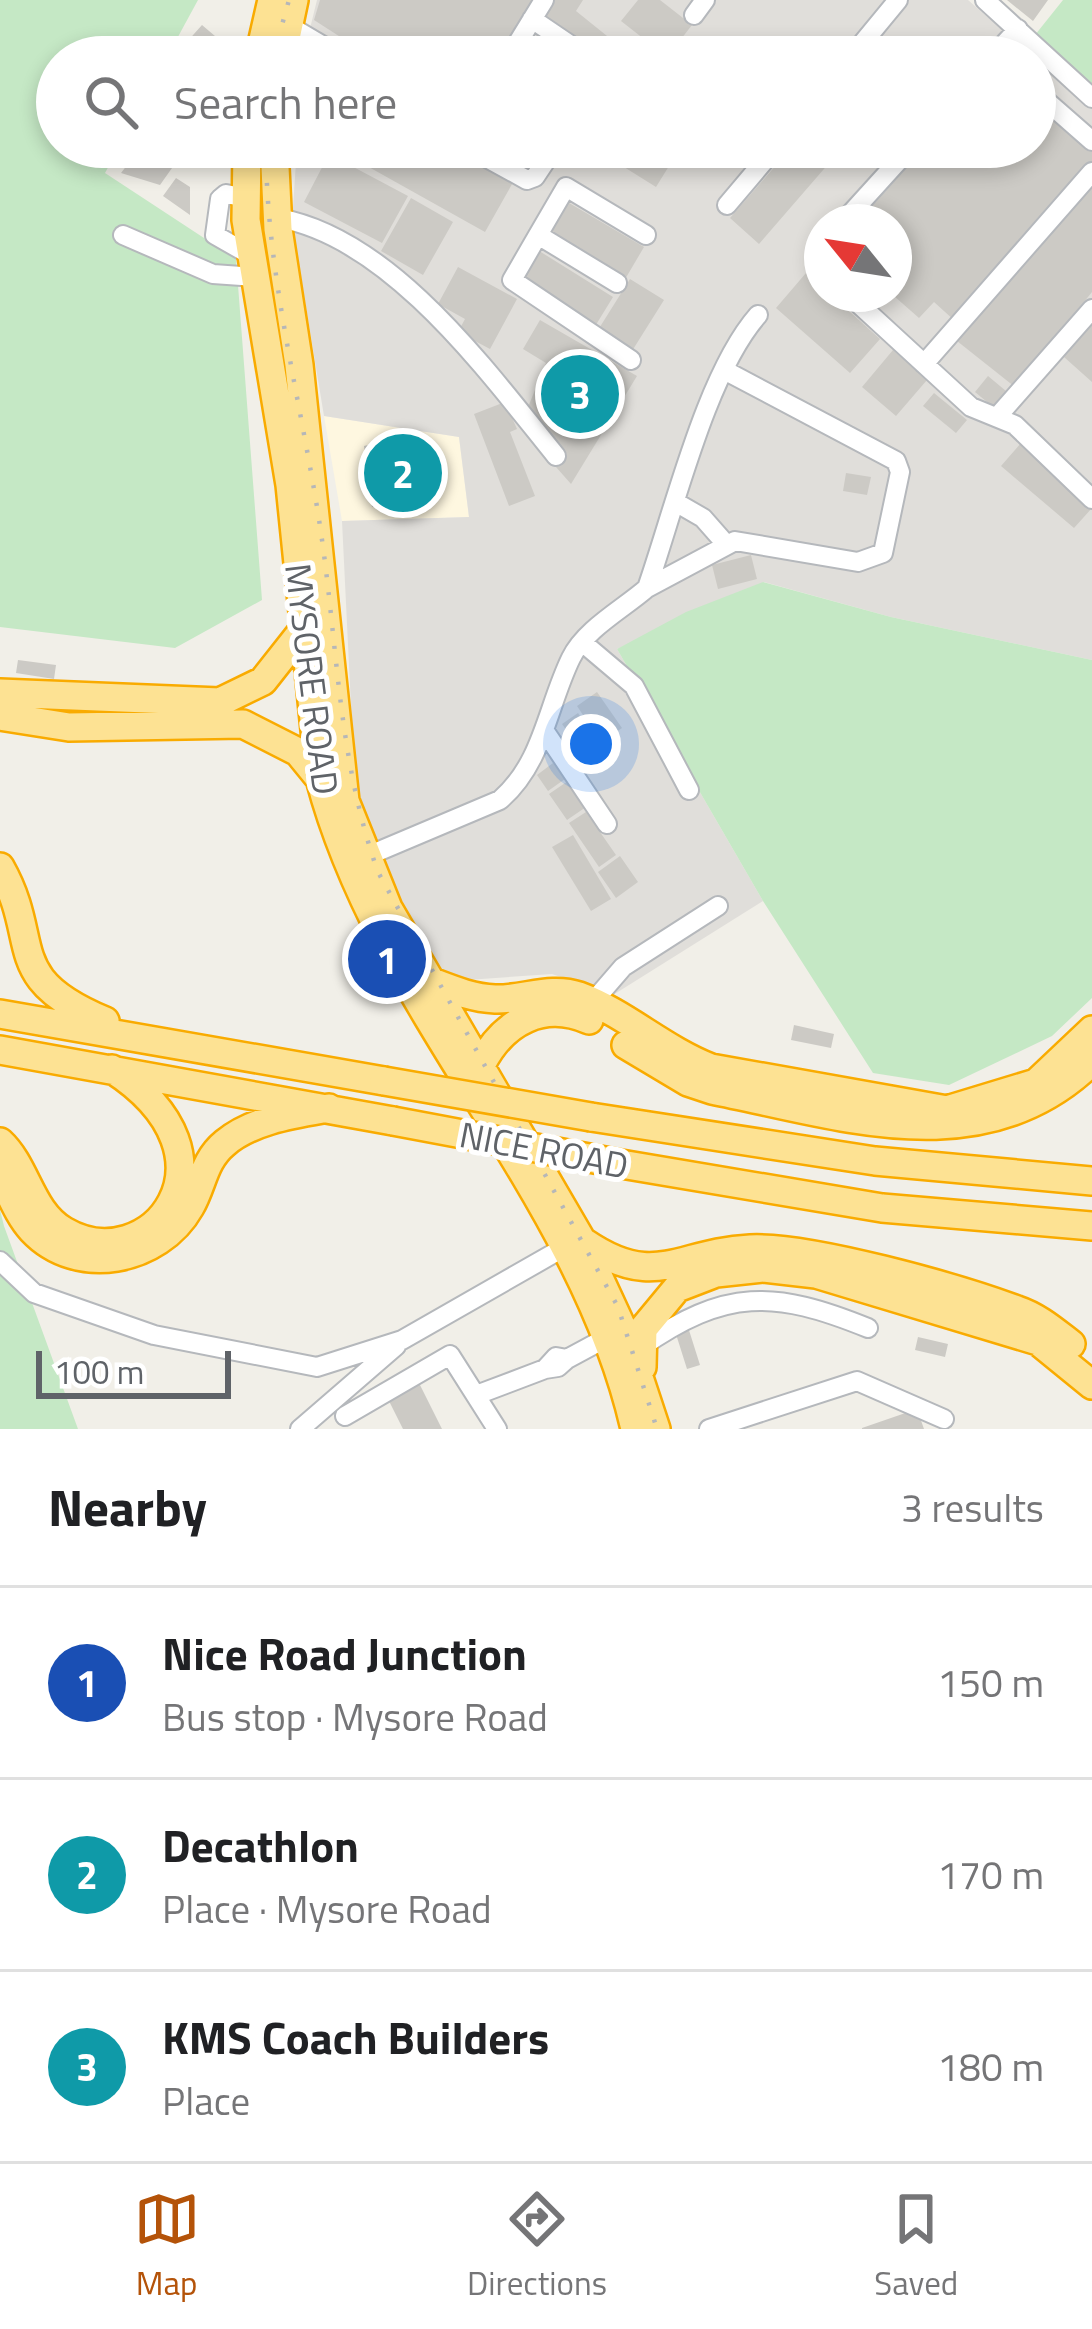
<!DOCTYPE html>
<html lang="en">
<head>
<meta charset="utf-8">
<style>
  :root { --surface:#fff; --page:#f2f2f2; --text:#202124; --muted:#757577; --line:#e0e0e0; --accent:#b45309 }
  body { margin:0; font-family:"Titillium Web",sans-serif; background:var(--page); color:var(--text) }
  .compass { position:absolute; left:804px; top:204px; width:108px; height:108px; border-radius:50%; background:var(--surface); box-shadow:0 6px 18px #0003; rotate:300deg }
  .scale { position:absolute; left:36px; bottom:30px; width:195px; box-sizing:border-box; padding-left:12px; border:6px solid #5f6368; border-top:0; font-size:33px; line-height:42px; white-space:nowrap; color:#5f6368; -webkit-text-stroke:9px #fff; paint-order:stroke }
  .you { position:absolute; left:591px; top:744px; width:42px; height:42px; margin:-30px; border:9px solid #fff; border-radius:50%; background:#1a73e8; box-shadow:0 0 0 18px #1a73e833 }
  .badge { display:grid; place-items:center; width:78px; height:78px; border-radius:50%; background:var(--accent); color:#fff; font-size:39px; font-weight:700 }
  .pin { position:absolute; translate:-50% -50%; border:6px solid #fff; box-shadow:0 3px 12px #0006 }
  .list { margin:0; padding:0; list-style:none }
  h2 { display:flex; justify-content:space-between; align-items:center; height:156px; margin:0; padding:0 48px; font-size:51px }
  h2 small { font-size:39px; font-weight:400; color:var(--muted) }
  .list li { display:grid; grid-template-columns:78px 1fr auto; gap:36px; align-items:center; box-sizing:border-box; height:192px; padding:0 48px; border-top:3px solid var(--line) }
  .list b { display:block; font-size:45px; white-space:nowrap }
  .list p { margin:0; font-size:39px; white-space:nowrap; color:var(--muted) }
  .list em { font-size:39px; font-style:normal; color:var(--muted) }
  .icon { flex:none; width:66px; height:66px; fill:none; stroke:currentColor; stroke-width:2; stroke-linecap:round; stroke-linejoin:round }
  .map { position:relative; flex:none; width:1092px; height:1429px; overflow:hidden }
  .search { position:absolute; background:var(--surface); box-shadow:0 6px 18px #0003; left:36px; right:36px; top:36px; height:132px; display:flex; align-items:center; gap:30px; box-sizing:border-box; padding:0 42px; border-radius:66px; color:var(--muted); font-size:45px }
  .sheet { height:732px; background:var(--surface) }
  nav { display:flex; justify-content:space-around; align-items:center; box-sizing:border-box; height:168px; border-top:3px solid var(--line); background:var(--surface); font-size:33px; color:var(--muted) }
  nav a { display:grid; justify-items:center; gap:6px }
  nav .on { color:var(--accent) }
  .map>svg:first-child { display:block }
  .commercial { fill:#fef7e0 }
  .industrial { fill:#e0deda; fill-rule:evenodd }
  .green { fill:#c5e8c5 }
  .building { fill:#cccac5 }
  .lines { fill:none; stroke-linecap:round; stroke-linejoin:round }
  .minor-casing { stroke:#b5b8bc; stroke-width:22 }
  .highway-casing { stroke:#f9ab00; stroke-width:32 }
  .minor { stroke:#fff; stroke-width:18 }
  .highway { stroke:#fde293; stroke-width:27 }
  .rail { stroke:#b6b7b8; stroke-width:4.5; stroke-dasharray:3 15; stroke-linecap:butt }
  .highway-bridge-casing { stroke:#f9ab00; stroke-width:32; stroke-linecap:butt }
  .highway-bridge { stroke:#fde293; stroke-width:27 }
  .labels { text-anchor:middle; stroke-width:10; stroke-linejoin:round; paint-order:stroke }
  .street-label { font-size:36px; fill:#5f6368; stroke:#fff }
</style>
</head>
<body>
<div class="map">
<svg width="1092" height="1429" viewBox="0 0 1092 1429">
  <rect width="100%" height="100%" fill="#f1efe8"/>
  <path class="commercial" d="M324,416L459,437L469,517L342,521Z"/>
  <path class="industrial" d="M317,0H968L1033,57H303Z
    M1035,58L1092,108V660L891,617L764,582L617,649L763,901L613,995L552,974L467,980L437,969L386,879L356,809L342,521L469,517L459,437L324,416L292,222L297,147H1035ZM822,222H894V294H822Z"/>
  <path class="green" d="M0,0H198L167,57H57V147H119L105,173L236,259L262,600L175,648L0,627Z
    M1063,0H1092V88L1035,35Z
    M763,582L891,617L1092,660V998L1052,1036L949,1085L873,1073L763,901L617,649L686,612Z
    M0,1210L4,1226L78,1429H0Z"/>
  <path class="building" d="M320,0H537L500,57H403L380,43L370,56L314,20Z
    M547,0H583L576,11L612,40L599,57L537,13Z
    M638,0H660L692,25L667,57L621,21Z
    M1007,0H1048L1033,21Z
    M202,25L222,42L209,57H181L177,53Z
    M537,34L572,57H522Z
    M1035,100L1092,152V167L955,321L934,302L919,318L894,296V222H858L925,147H1035Z
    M333,147H462L516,177L485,232Z
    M485,147H544L526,174Z
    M592,147H657L674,158L656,187Z
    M792,147H843L759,244L730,218Z
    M329,154L408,196L382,243L304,202Z
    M134,156L172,168L160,185L121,173Z
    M1092,174V292L1015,387L957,341Z
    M176,178L190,187V215L163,196Z
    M411,198L453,222L423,275L381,251Z
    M564,200L644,247L624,281L544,234Z
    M536,249L613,297L594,328L517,280Z
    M458,267L517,299L490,349L458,332L465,319L438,304Z
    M806,273L822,294H830L880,339L850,373L776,308Z
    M630,279L664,300L632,351L598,330Z
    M540,320L637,376L571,484L556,467L564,456L526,412L546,363L523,349Z
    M1092,325V382L1064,357Z
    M893,350L927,380L896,416L862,387Z
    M988,376L1006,391L993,407L975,392Z
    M934,393L967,420L956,433L923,406Z
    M505,402L517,429L510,432L535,496L509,506L474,414Z
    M409,435L415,451L436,448L441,496L372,507L364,446Z
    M1021,443L1092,508L1074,528L1001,466Z
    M846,473L871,477L867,495L843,491Z
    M751,555L757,579L718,589L712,565Z
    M18,660L56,665L54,679L16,673Z
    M597,692L622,728L601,742L577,706Z
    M578,713L599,744L583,754L562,724Z
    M553,763L565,779L548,791L537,775Z
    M568,781L586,807L567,820L549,794Z
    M586,812L616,855L599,867L569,823Z
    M573,835L611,899L591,911L552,847Z
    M620,856L638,882L616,898L598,872Z
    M794,1025L834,1034L831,1048L791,1040Z
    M688,1327L700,1365L687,1369L675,1331Z
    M918,1337L948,1344L945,1357L915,1350Z
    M419,1383L442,1429H403L388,1399Z
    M917,1409L924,1429H862V1428Z"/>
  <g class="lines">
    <defs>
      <path id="minor" d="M985,0L1092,98
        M694,15L705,0
        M532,19L588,57
        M286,24L342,57
        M283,45L304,57
        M509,57L544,0
        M851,57L898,0
        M992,57L1018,29
        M1035,91L1092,141
        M467,147L527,180L535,177L555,147
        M247,198L226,194L220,199L215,235L252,256
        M727,205L776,147
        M278,218C390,237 487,371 556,456
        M843,222L911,147
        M123,235L213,274L256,277
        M538,235L566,187L646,235
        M822,248V270
        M617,283L538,235L512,280L631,360
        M848,294L971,407L1015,425L1092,499
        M924,364L1092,172
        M724,370L896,461L900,472L883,553L858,562L735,541L647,588C674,511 706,374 758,315
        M997,417L1092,309
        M677,503L703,518L725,543
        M582,642L634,686L689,790
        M544,730L607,824
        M365,857L500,800C543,763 547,707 571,658C585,629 623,609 647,588
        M591,1004L623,967L718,906
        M0,1261L34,1293L154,1335L317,1367L402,1340L563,1248
        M640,1348C726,1288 774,1290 868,1328
        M556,1357L567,1359L558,1367L545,1369Z
        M567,1359L606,1338
        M479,1394L545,1369
        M345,1416L450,1355L497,1429
        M300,1429L396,1346
        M709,1429L857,1381L944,1419"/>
      <path id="highway" d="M259,57L272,0
        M282,57L294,0
        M247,147L246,220L290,485L320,779C382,1014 581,1191 635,1429
        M274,147L278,229L299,365L345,801L388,908L582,1241L624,1332L656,1429
        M0,693L220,702L263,681L304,629
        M0,716L69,727L243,724L298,752L320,779
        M0,867C43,943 0,977 105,1021
        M432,982C453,990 472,998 495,999C524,1000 550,986 579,996C625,1013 664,1050 711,1068L947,1110L1036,1083L1092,1030
        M0,1014L384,1081
        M626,1045L688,1082L712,1090C842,1116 985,1167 1092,1061
        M0,1050L393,1121
        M482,1063C504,1021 544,1000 589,1020
        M591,1117L875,1161L1092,1181
        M0,1142C27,1167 30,1211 64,1231C149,1281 250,1158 112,1069
        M621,1164L882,1208L1092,1226
        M0,1174C10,1192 18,1215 32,1230C77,1278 159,1262 190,1207C203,1185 203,1161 225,1143C252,1120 295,1114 329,1108
        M585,1243C656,1291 678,1252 750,1249C810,1246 958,1288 1017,1310C1038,1317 1054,1331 1071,1344
        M642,1367L643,1329L677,1288L716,1273L764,1268L816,1274L1038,1341L1092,1385"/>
    </defs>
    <use href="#minor" class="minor-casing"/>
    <use href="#highway" class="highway-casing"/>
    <use href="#minor" class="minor"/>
    <use href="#highway" class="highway"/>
    <path class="rail" d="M273,57L289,0
      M266,147C266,280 305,415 323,547C338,658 340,766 378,872L618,1307L657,1429"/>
    <defs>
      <path id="highway-bridge" d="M384,1081L591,1117
        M393,1121L621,1164"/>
    </defs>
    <use href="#highway-bridge" class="highway-bridge-casing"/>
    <use href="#highway-bridge" class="highway-bridge"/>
  </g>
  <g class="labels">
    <g class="street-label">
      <text transform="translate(312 679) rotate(83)" y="13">MYSORE ROAD</text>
      <text transform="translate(544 1150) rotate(11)" y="13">NICE ROAD</text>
    </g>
  </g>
</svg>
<svg class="compass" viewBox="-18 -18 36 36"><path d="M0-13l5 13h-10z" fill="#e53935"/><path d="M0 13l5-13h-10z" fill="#757577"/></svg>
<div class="scale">100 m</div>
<div class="you"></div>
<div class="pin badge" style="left:387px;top:959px;background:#1a4fb4">1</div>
<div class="pin badge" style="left:403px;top:473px;background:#0f9aa8">2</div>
<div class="pin badge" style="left:580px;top:394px;background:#0f9aa8">3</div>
<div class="search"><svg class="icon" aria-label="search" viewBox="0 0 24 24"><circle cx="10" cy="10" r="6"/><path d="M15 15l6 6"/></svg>Search here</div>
</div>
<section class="sheet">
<h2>Nearby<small>3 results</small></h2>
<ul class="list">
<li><span class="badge" style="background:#1a4fb4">1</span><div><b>Nice Road Junction</b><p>Bus stop · Mysore Road</p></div><em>150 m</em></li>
<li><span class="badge" style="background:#0f9aa8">2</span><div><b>Decathlon</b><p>Place · Mysore Road</p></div><em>170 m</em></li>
<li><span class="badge" style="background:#0f9aa8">3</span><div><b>KMS Coach Builders</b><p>Place</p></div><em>180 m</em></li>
</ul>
</section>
<nav>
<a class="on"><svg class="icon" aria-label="map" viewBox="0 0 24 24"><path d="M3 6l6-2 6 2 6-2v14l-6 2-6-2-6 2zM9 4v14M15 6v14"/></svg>Map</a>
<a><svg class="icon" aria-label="directions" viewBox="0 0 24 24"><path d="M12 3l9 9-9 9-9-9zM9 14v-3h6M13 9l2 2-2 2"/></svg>Directions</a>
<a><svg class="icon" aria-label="saved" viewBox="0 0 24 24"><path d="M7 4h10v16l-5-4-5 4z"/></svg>Saved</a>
</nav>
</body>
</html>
